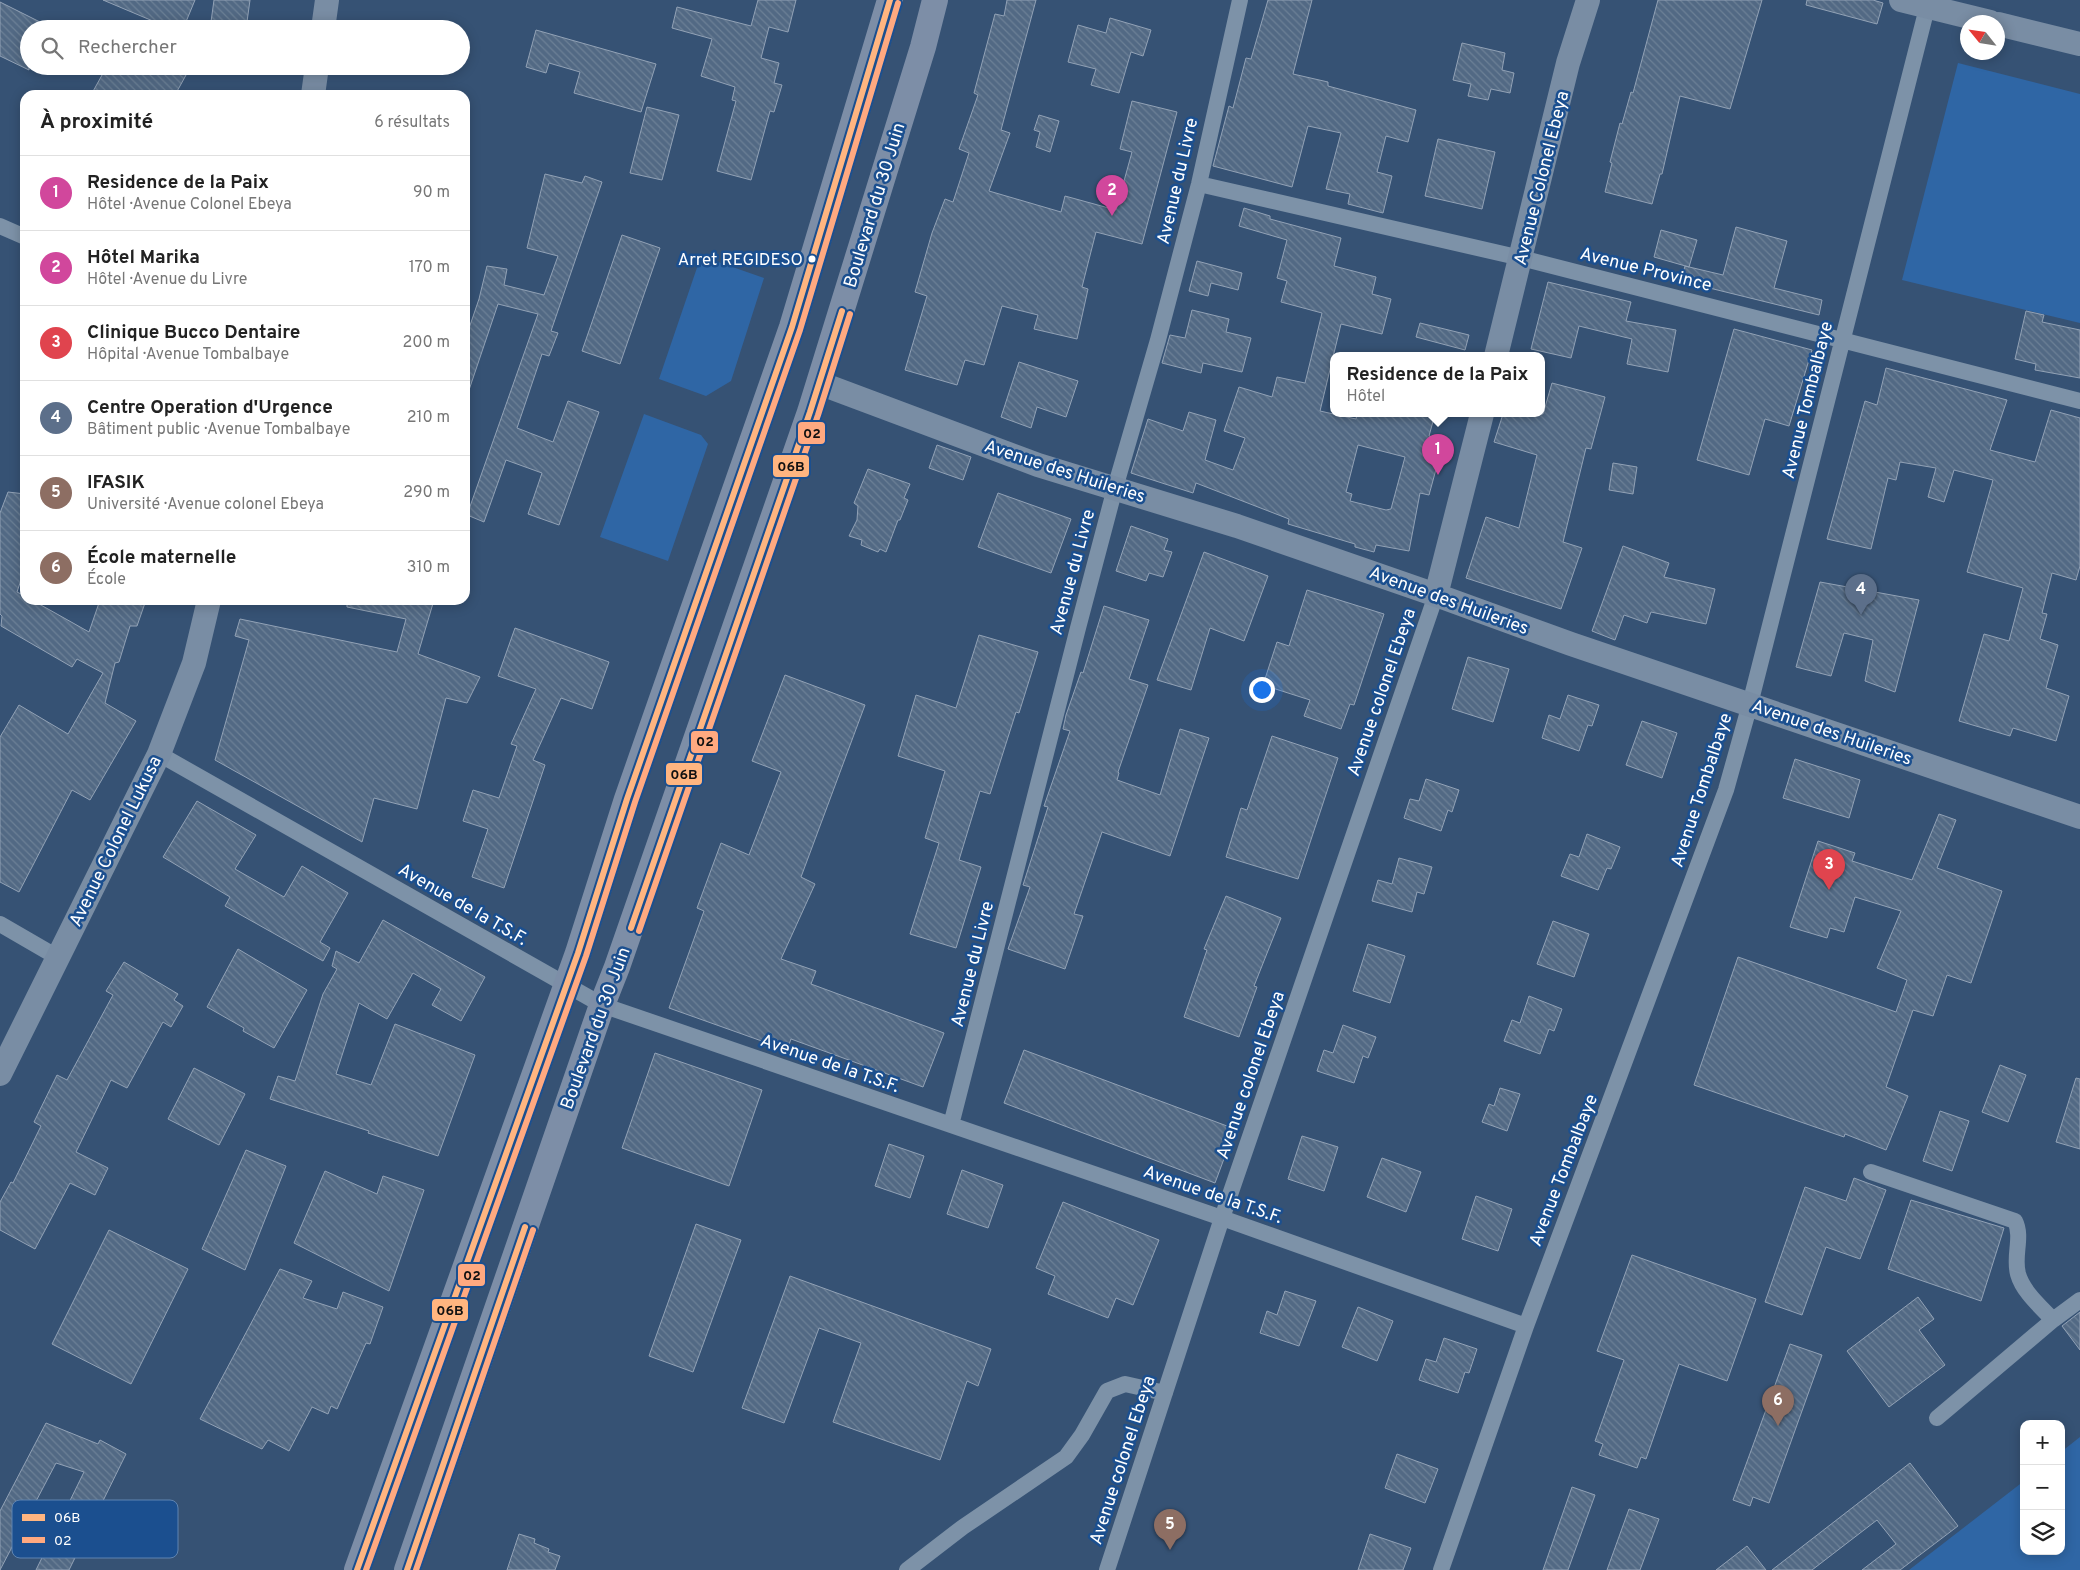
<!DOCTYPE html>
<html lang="fr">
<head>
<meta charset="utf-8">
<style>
  :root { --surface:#fff; --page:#f2f2f2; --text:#222; --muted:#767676; --line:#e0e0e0; --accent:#666a6f }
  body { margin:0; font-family:Overpass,sans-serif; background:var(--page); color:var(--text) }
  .controls { position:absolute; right:15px; bottom:15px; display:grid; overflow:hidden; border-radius:10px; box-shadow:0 2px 12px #0003 }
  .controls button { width:45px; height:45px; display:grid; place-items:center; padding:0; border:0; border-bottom:1px solid var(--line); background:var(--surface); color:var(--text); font:25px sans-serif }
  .compass { position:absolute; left:1960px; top:15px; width:45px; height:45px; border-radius:50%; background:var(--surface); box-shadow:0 2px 12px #0003; rotate:300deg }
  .you { position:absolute; left:1261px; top:689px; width:18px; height:18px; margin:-12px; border:4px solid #fff; border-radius:50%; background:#1a73e8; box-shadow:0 0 0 8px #1a73e833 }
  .badge { display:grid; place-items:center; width:32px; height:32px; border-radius:50%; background:var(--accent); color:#fff; font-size:16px; font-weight:700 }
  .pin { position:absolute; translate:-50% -41px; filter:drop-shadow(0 1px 2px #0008) }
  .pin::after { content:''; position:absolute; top:26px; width:18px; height:15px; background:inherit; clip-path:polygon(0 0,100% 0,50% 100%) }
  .popup { position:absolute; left:1330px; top:352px; width:215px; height:65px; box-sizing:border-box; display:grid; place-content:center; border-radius:10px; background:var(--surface); filter:drop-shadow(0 1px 4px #0005); font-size:16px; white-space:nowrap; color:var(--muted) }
  .popup b { font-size:19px; color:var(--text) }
  .popup::after { content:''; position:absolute; left:50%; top:100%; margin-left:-10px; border:10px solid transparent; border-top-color:var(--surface) }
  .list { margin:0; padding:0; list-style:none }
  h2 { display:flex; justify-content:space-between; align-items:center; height:65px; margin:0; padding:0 20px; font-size:21px }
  h2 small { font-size:16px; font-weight:400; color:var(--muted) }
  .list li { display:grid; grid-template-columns:32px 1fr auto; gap:15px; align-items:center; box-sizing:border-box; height:75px; padding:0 20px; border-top:1px solid var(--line) }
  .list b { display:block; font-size:19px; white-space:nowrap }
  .list p { margin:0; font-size:16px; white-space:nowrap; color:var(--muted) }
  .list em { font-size:16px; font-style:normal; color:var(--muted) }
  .icon { flex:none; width:28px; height:28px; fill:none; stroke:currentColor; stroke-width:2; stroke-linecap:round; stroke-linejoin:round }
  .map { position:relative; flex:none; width:2080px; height:1570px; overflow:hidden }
  .search { position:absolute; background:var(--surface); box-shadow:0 2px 12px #0003; left:20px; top:20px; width:450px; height:55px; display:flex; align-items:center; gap:12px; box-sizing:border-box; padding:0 18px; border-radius:28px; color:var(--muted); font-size:19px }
  .panel { position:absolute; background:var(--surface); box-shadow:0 2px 12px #0003; left:20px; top:90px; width:450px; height:515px; border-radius:15px }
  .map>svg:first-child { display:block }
  .green { fill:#2f66a5 }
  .building { fill:url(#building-back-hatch); stroke:#92a2b6; fill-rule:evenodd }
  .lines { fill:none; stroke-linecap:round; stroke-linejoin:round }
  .street { stroke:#7d92a8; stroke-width:16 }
  .secondary { stroke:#798da4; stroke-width:24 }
  .primary { stroke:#7d8ea7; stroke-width:26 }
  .bus-1-casing { stroke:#1b4f8f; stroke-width:10 }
  .bus-2-casing { stroke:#1b4f8f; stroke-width:10 }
  .bus-1 { stroke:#ffb580; stroke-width:6 }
  .bus-2 { stroke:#ffa980; stroke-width:6 }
  .bus-dot { fill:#fff; stroke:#1b4f8f; stroke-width:2 }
  .labels { text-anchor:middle; stroke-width:5; stroke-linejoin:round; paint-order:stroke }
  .bus-label { font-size:17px; fill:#fff; stroke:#1b4f8f; text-anchor:end }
  .street-label { font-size:18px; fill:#fff; stroke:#1b4f8f }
  .key { fill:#1b4f8f; stroke:#5f84b1; stroke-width:1 }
  .key-label { font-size:14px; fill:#fff }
  .line-badge { stroke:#1b4f8f; stroke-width:2 }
  .pale-badge-label { font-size:14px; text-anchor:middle; font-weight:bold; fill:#111 }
</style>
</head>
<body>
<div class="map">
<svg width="2080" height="1570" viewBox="0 0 2080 1570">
  <defs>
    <pattern id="building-back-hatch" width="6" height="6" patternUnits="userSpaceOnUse" patternTransform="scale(1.25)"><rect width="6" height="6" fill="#526984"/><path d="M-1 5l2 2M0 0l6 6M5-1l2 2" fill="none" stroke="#6c8096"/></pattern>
  </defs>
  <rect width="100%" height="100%" fill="#365274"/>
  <path class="green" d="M1958,63L2080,94V323L1902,280Z
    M701,256L764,278L731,381L706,396L659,379Z
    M644,414L701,435L708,444L668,561L600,537Z
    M2080,1437V1570H1909L2024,1481V1551H2061V1452Z"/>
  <path class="building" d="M103,0H195L183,29H158L160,24Z
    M214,0H250L246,29H210Z
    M758,0H796L788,32L769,27L761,58L779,63L774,83L782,85L774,112L770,111L751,180L717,171L736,101L732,100L735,87L701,76L712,39L672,28L677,7L751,26Z
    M1007,0H1036L1001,130L1010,133L989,191L1061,212L1065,196L1116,210L1132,152L1120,149L1132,101L1177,112L1142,244L1096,232L1082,287L1088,289L1077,339L1034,329L1038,315L1002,306L984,365L965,360L957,385L905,370L927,296L915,292L932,233L945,199L953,202L969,153L959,149L978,95L974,93L995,14L1004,16Z
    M1268,0H1312L1293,74L1328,82V86L1416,110L1408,142L1386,136L1377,172L1392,176L1383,213L1348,204L1350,194L1326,189L1341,133L1308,126L1292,187L1213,166L1229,106L1233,108L1246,58L1251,59Z
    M1658,0H1762L1730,109L1680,96L1662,174H1660L1652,204L1605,192L1612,163L1610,162L1620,123L1622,124L1631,92L1633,93Z
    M1807,0H1873L1883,3L1877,24L1806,5Z
    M0,2L54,29H29V70L0,56Z
    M1110,18L1151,30L1143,56L1131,52L1119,93L1091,85L1096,69L1068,62L1078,25L1106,33Z
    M536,30L656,64L641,112L574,93L580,72L549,63L546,73L526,67Z
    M1462,43L1505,53L1502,70L1514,73L1510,93L1491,89L1488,100L1468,96L1471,84L1453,80Z
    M107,66H191L175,95H91Z
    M647,107L679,115L662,180L630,173Z
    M1039,115L1059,121L1050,152L1036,147L1040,132L1034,130Z
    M1438,139L1495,152L1482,209L1425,196Z
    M545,174L582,183L585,176L602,182L551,331L558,333L549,356L542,354L517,428L553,442L568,401L599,412L559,525L528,514L542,473L506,460L484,522L467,515L538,314L498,304L468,393L465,392V340L479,299L487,266L507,269L504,285L544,295L558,256L527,248Z
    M1244,208L1270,216V219L1341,238L1334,266L1376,277L1372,294L1391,299L1382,334L1341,324L1320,411L1356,419L1357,414H1435L1429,436L1444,440L1429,495L1420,493L1409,551L1376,545L1374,552L1355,547V544L1288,524L1289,519L1196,483L1193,493L1131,473L1148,419L1183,431L1189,412L1216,420L1205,460L1233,470L1245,438L1224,431L1239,387L1272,397L1277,377L1305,383L1322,313L1281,302L1287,281L1277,278L1287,240L1239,226ZM1358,445L1405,457L1391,509L1386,510L1350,501L1352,494L1346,492Z
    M1736,227L1787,241L1774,288L1822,300L1819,315L1681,281L1685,266L1723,275Z
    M1661,230L1697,240L1689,267L1654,257Z
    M622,235L660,248L620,364L582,351Z
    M1197,261L1242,273L1238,290L1211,283L1208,296L1189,291Z
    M1548,282L1631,302L1626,321L1676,330L1668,372L1627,364L1632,339L1579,326L1571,358L1531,349Z
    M1192,310L1229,319L1226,332L1251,338L1242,372L1203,363L1201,373L1162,363L1170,335L1185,338Z
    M2026,311L2044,315L2042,322L2080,330V378L2035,370L2036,364L2015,359Z
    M1420,323L1469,335L1465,350L1416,337Z
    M1734,329L1812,350L1789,426L1765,419L1749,475L1697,460Z
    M1019,362L1078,381L1066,417L1037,407L1031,428L1001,417Z
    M1886,368L2007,400L1990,450L2035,462L2051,410L2080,418V566L2076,580L2052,573L2042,613L2047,614L2040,639L2058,645L2046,688L2069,696L2056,741L2013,728L2010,736L1959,721L1984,634L2009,641L2023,588L1967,572L1993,480L1954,470L1944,502L1928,497L1936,468L1900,462L1896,480L1888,478L1871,549L1827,539L1865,401L1877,405Z
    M1552,383L1605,397L1591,449L1586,448L1563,542L1582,548L1561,609L1466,578L1486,517L1519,528L1537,455L1494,442L1503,414H1543Z
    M937,445L971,457L963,480L929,468Z
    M1613,463L1637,467L1633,494L1609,490Z
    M868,469L910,484L904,498L908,500L900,520H898L886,552L880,549L878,552L861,545L862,540L849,536L857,520L858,506L854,503Z
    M8,492L25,494V568L17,592L25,596V600H32L89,632L100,600H146L137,626H130L119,662L115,663L105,703L136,721L90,800L72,790L19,892L0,882V737L19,705L68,734L103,673L77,659L72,667L1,626L2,616L0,614V513Z
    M998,493L1071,519L1051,573L978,547Z
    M1131,526L1168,539L1164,550L1172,552L1163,577L1149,573L1146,581L1116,571Z
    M1623,546L1669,563L1664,577L1715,589L1706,624L1651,612L1647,623L1624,615L1615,640L1592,631Z
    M1204,552L1268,576L1244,641L1210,628L1191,690L1157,680Z
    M1820,582L1919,600L1895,692L1865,681L1873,640L1844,633L1831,676L1796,667Z
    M1307,590L1384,614L1354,705L1350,704L1341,729L1304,716L1310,700L1263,685L1277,642L1289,646Z
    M347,600H434L418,654L480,677L467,703L446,698L417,809L374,798L362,842L215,760L249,640L235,636L240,619L397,652L406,619L347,607Z
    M1104,606L1149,620L1129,679L1148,685L1118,772L1119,773L1117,780L1160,795L1180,729L1209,738L1170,856L1102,832L1074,914L1083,916L1065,969L1008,949L1030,887L1023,885L1048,807L1044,806L1070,731L1063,729L1066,715L1081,672L1083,673Z
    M515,628L609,662L592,709L561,698L533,760L545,765L504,888L472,877L488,829L463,821L473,790L499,798L517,746L511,744L536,689L498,676Z
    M979,635L1038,652L1019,713L1016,712L990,794L980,791L959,860L981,867L956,948L910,934L939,843L925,838L945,771L898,756L916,695L956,708Z
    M1468,657L1509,669L1493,722L1452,709Z
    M785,675L865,705L801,877L815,884L781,959L816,971L811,984L944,1033L923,1087L791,1039L787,1050L669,1008L704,911L697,908L721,843L749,855L781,772L752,761Z
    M1568,695L1599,705L1592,726L1588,725L1579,751L1542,738L1549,715L1560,719Z
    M1642,721L1677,733L1662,778L1626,765Z
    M1272,736L1338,758L1298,879L1226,857L1241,808L1247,810Z
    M1795,759L1860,780L1849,818L1783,798Z
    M1426,779L1459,790L1452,812L1448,810L1441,831L1404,818L1410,799L1419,801Z
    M197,801L256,835L235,869L284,897L302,866L348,893L320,942L330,948L323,961L225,906L230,897L163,857Z
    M1939,814L1956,820L1937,868L2002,891L1971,983L1947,975L1933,1016L1913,1010L1886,1087L1908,1096L1886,1150L1845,1134L1844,1137L1694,1085L1738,957L1896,1012L1907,980L1877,968L1901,911L1855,897L1844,932L1830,928L1827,938L1790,927L1818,841L1855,853L1852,861L1912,880Z
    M1587,834L1620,847L1611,869L1607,868L1598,890L1561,876L1570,854L1579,857Z
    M1399,858L1432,867L1424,894L1417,892L1412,912L1372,901L1378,880L1392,884Z
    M1226,896L1281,918L1254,986L1257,987L1239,1037L1184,1017L1207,950L1204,949Z
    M383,920L485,977L461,1021L432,1005L441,989L413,973L387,1019L359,1003L336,1074L371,1085L395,1024L475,1055L438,1156L368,1133L369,1131L270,1099L278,1076L295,1081L323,994L337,969L332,966L336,951L359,963Z
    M1553,921L1589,934L1574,977L1537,964Z
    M1368,944L1405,956L1390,1003L1353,991Z
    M238,949L307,990L274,1048L243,1031L244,1028L207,1007Z
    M124,962L178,994L174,1000L183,1006L171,1027L163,1022L127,1088L111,1080L76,1152L108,1168L95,1195L70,1183L35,1249L0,1230V1202L11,1182L13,1183L41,1126L34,1122L57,1075L67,1080L113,995L106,991Z
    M1529,996L1562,1009L1554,1031L1549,1029L1540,1054L1504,1041L1512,1020L1520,1023Z
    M1343,1025L1376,1037L1368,1058L1363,1056L1354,1083L1317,1071L1324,1050L1333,1053Z
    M1024,1050L1235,1129L1215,1183L1004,1103Z
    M655,1053L762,1090L729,1186L622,1148Z
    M2000,1065L2026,1075L2008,1122L1982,1112Z
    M194,1068L245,1094L219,1145L168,1119Z
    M2076,1078L2080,1079V1149L2056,1142Z
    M1500,1088L1520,1094L1507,1131L1482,1122L1489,1104L1494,1106Z
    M1940,1111L1969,1121L1952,1171L1923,1161Z
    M1302,1136L1338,1147L1324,1191L1288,1179Z
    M889,1144L924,1156L910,1198L875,1186Z
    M246,1150L286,1166L245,1270L202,1249Z
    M1382,1158L1421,1172L1406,1212L1367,1197Z
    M962,1170L1003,1185L988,1228L947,1214Z
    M325,1171L377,1194L383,1176L424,1190L389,1291L294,1243Z
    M1854,1178L1886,1190L1860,1259L1826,1247L1802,1315L1765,1302L1805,1187L1846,1201Z
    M1476,1196L1512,1209L1498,1251L1462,1239Z
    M1911,1200L2004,1228L1981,1301L1888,1269Z
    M1063,1202L1159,1240L1133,1305L1116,1298L1108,1318L1048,1294L1055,1276L1036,1268Z
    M696,1224L741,1240L693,1372L649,1356Z
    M109,1230L188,1269L131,1384L52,1344Z
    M1632,1255L1756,1299L1727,1381L1679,1364L1646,1459L1641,1457L1637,1468L1599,1455L1603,1444L1595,1441L1624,1360L1597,1351Z
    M280,1269L312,1281L303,1298L337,1309L343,1292L383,1307L370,1344L366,1343L337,1409L331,1406L328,1414L312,1407L289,1451L268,1440L262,1449L200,1419Z
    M790,1276L991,1349L978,1386L967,1381L940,1460L833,1422L861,1343L819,1328L784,1423L742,1408Z
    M1285,1291L1316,1301L1299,1346L1260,1333L1267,1311L1277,1315Z
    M1918,1297L1934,1319L1919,1330L1945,1365L1889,1407L1847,1351Z
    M1358,1307L1393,1321L1377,1361L1342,1347Z
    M2080,1312V1350L2062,1326Z
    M1444,1338L1477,1349L1469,1373L1465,1372L1458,1393L1419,1380L1426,1359L1436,1362Z
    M1790,1344L1822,1355L1769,1503L1753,1497L1750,1506L1733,1500Z
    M46,1423L98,1444L100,1440L126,1454L69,1570H36L84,1472L56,1463L0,1570V1511Z
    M1397,1454L1438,1469L1425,1503L1385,1488Z
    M1910,1463L1958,1526L1900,1570H1862L1896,1544L1877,1520L1812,1570H1772Z
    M1572,1487L1595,1495L1568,1570H1543Z
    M1629,1509L1659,1519L1640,1570H1607Z
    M519,1534L535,1539L534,1543L549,1549L548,1552L560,1556L555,1570H507Z
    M1370,1534L1411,1548L1403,1570H1358Z
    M1747,1546L1766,1570H1716Z"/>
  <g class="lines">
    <path class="street" d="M1199,184L1521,258L2080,401
      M0,226L25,237
      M159,754L602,1005L1222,1218L1526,1326
      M0,924L57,957
      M951,1125L1078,628L1115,488L1158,340L1199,184L1240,0
      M1871,1172L2015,1221C2023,1237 2013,1256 2018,1274C2023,1292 2041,1307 2053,1320
      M1937,1418L2053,1320L2080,1300
      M907,1570L963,1527L1066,1457L1082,1435L1107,1391L1125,1384L1165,1393
      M1107,1570L1222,1218L1436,595
      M1441,1570L1526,1326L1726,790L1750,704L1929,0"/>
    <path class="secondary" d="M1901,0L1990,22
      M1998,24L2080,44
      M323,29L327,0
      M313,95L317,66
      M1496,356L1568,63L1588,0
      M819,383L1038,465L1237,526L1436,595L1571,644L2080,817
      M1436,595L1482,414
      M0,1074L159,754L194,663L209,600"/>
    <path class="primary" d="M357,1570L578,953L627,799L792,327L890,0
      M407,1570L602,1005L617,967L810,412L923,47L935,0"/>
    <defs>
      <path id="bus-1" d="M631,928L810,412L842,311
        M357,1570L578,953L627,799L792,327L890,0
        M407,1570L525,1227"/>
      <path id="bus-2" d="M639,931L818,415L850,314
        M366,1570L586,956L635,802L800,330L898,3
        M416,1570L533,1230"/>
    </defs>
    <use href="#bus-1" class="bus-1-casing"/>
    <use href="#bus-2" class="bus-2-casing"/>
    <use href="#bus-1" class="bus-1"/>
    <use href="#bus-2" class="bus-2"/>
  </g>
  <circle class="bus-dot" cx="812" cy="259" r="4.5"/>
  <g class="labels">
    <g class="bus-label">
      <text x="803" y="265">Arret REGIDESO</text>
    </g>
    <g class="street-label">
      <text transform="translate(1541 178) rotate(-76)" y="6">Avenue Colonel Ebeya</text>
      <text transform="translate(1177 181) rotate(-77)" y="6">Avenue du Livre</text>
      <text transform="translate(874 205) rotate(-73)" y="6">Boulevard du 30 Juin</text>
      <text transform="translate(1646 269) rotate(14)" y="6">Avenue Province</text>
      <text transform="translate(1807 400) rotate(-76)" y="6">Avenue Tombalbaye</text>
      <text transform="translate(1065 471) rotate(18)" y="6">Avenue des Huileries</text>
      <text transform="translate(1072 572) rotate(-75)" y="6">Avenue du Livre</text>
      <text transform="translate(1449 600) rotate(20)" y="6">Avenue des Huileries</text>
      <text transform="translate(1381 692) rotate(-71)" y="6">Avenue colonel Ebeya</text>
      <text transform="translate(1832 732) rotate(19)" y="6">Avenue des Huileries</text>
      <text transform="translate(1701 790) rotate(-72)" y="6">Avenue Tombalbaye</text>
      <text transform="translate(115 841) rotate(-64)" y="6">Avenue Colonel Lukusa</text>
      <text transform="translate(463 904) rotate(30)" y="6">Avenue de la T.S.F.</text>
      <text transform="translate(972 964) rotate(-76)" y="6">Avenue du Livre</text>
      <text transform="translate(595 1028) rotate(-70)" y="6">Boulevard du 30 Juin</text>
      <text transform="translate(830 1063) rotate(19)" y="6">Avenue de la T.S.F.</text>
      <text transform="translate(1250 1075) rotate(-71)" y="6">Avenue colonel Ebeya</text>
      <text transform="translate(1563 1170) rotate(-69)" y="6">Avenue Tombalbaye</text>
      <text transform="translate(1213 1194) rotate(19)" y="6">Avenue de la T.S.F.</text>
      <text transform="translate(1122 1460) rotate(-72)" y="6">Avenue colonel Ebeya</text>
    </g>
  </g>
  <rect x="12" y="1500" width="166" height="58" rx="8" class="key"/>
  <rect x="22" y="1514" width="23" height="7" fill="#ffb580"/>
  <rect x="22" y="1537" width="23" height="6" fill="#ffa980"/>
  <g class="key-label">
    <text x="54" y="1522">06B</text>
    <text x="54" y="1545">02</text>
  </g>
  <g class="line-badge">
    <rect x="797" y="421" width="29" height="24" rx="5" fill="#ffa980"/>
    <rect x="772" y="454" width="38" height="24" rx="5" fill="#ffb580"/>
    <rect x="690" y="730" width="29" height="24" rx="5" fill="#ffa980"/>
    <rect x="665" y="762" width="38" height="24" rx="5" fill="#ffb580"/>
    <rect x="457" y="1263" width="29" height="24" rx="5" fill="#ffa980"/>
    <rect x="431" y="1298" width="38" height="24" rx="5" fill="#ffb580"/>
  </g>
  <g class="pale-badge-label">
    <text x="812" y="438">02</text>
    <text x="791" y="471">06B</text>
    <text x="705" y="746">02</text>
    <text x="684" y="779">06B</text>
    <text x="472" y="1280">02</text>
    <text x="450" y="1315">06B</text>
  </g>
</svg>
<div class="controls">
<button>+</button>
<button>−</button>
<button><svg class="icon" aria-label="layers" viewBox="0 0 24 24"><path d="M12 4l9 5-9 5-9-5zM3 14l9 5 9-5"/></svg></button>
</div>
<svg class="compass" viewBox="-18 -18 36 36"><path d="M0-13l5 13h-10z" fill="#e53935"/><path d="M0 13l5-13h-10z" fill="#767676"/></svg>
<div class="you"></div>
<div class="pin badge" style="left:1438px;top:475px;background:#d1479c">1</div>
<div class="popup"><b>Residence de la Paix</b>Hôtel</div>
<div class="pin badge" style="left:1112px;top:216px;background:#d1479c">2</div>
<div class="pin badge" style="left:1829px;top:890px;background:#e0444e">3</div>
<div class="pin badge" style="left:1861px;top:615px;background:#5c6f8a">4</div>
<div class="pin badge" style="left:1170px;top:1550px;background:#8d6e63">5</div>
<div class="pin badge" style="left:1778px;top:1426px;background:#8d6e63">6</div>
<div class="search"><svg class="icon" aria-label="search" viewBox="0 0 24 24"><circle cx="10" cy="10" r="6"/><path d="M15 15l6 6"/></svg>Rechercher</div>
<section class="panel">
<h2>À proximité<small>6 résultats</small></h2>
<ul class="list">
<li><span class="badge" style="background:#d1479c">1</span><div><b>Residence de la Paix</b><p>Hôtel · Avenue Colonel Ebeya</p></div><em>90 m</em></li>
<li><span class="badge" style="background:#d1479c">2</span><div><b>Hôtel Marika</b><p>Hôtel · Avenue du Livre</p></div><em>170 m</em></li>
<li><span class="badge" style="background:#e0444e">3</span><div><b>Clinique Bucco Dentaire</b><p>Hôpital · Avenue Tombalbaye</p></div><em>200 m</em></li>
<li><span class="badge" style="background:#5c6f8a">4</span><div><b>Centre Operation d'Urgence</b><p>Bâtiment public · Avenue Tombalbaye</p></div><em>210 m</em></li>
<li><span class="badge" style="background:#8d6e63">5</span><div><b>IFASIK</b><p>Université · Avenue colonel Ebeya</p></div><em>290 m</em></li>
<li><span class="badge" style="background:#8d6e63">6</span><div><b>École maternelle</b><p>École</p></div><em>310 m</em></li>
</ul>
</section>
</div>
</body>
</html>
